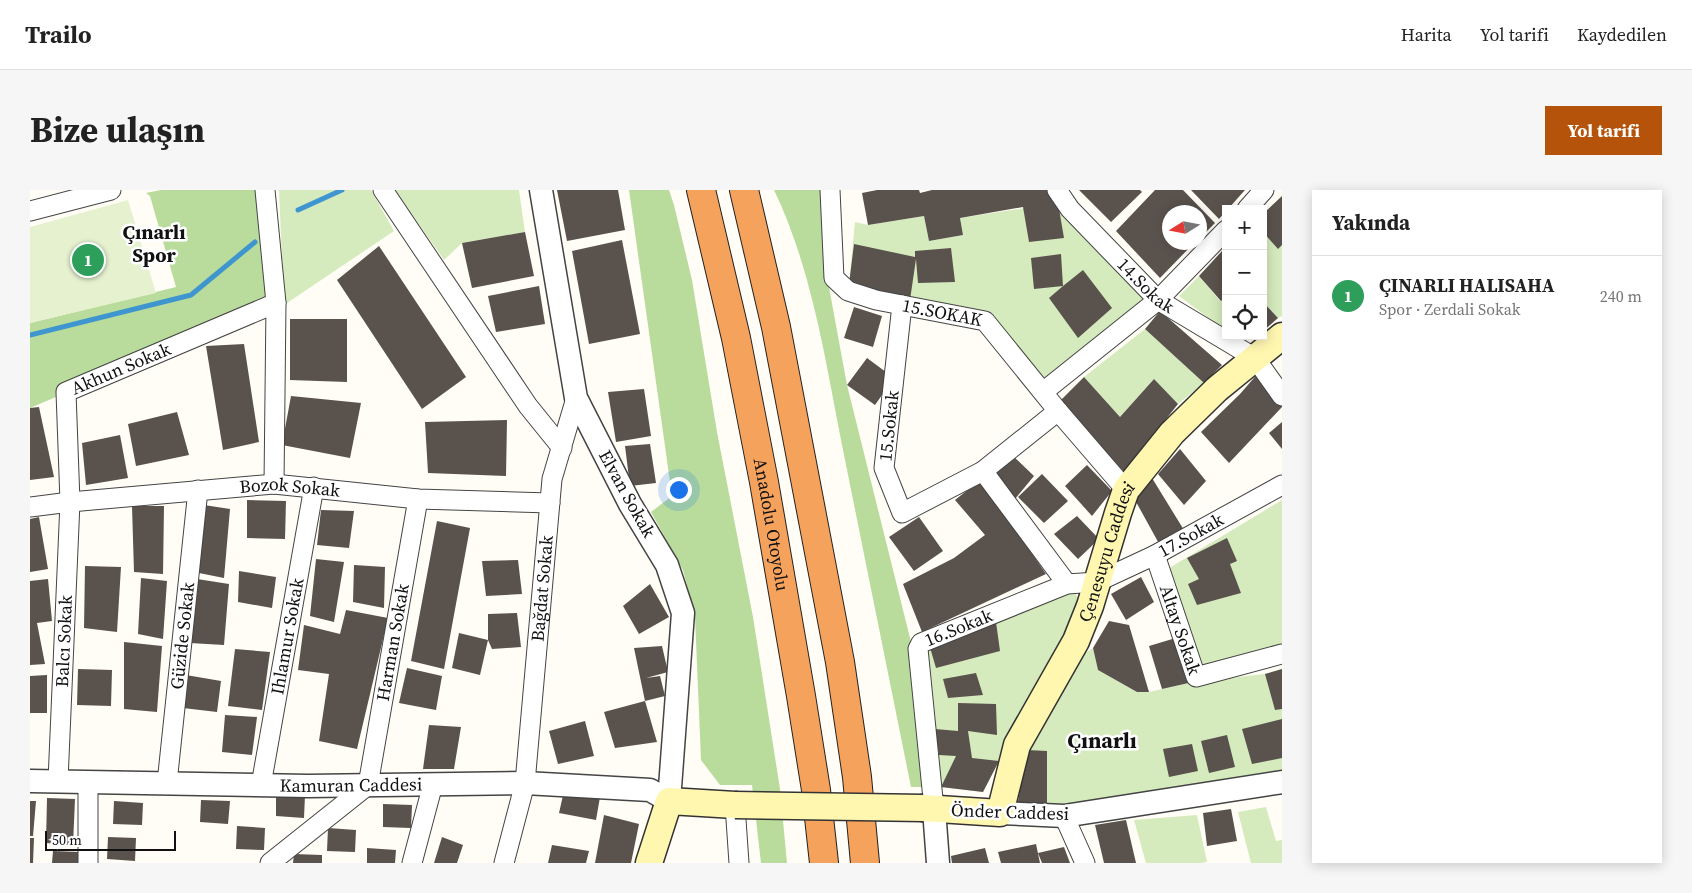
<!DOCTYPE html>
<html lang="tr">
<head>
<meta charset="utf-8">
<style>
  :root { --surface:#fff; --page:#f6f6f6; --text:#222; --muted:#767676; --line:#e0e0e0; --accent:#b45309 }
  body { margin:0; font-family:"Source Serif 4",serif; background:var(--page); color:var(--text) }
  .controls { position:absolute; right:15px; top:15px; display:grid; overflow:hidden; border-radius:0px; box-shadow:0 2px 12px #0003 }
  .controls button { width:45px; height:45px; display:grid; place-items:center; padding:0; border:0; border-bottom:1px solid var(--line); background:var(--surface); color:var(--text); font:25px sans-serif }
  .compass { position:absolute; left:1132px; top:15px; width:45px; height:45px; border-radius:50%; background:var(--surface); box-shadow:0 2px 12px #0003; rotate:259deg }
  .scale { position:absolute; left:15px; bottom:12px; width:131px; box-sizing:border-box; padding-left:5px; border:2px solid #111; border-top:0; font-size:14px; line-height:18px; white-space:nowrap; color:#111; -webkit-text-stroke:4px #fff; paint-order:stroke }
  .you { position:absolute; left:648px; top:299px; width:18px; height:18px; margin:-12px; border:4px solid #fff; border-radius:50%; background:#1a73e8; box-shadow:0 0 0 8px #1a73e833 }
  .badge { display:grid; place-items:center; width:32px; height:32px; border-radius:50%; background:var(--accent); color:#fff; font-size:16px; font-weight:700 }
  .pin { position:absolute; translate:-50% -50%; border:2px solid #fff; box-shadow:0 1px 5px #0006 }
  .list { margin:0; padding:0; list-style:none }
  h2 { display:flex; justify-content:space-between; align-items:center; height:65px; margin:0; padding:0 20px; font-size:21px }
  h2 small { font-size:16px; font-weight:400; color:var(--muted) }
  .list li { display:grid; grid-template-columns:32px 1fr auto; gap:15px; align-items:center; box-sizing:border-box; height:80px; padding:0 20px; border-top:1px solid var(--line) }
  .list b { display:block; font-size:19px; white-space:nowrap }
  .list p { margin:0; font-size:16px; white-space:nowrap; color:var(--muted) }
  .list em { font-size:16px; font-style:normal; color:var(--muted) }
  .icon { flex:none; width:28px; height:28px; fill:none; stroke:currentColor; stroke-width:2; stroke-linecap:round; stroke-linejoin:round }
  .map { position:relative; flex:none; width:1252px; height:673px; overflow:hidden; border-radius:0px }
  header { display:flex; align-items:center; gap:30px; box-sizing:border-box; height:70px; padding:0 25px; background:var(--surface); border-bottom:1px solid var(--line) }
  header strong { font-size:24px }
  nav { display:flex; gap:28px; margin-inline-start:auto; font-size:18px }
  .intro { display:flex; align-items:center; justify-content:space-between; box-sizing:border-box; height:120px; padding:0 30px }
  h1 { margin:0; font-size:35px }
  .button { padding:12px 22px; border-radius:0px; background:var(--accent); color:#fff; font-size:18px; font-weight:700 }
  main { display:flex; gap:30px; padding:0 30px }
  aside { flex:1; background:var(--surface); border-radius:0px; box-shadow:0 2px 12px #0003 }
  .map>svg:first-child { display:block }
  .green { fill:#d5ebbd }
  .forest { fill:#b9dc9c }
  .pitch { fill:#e6f2cf }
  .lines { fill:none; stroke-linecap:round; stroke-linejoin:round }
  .stream { stroke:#3f96cf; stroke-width:5 }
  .building { fill:#5a524d }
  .minor-casing { stroke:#444; stroke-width:21 }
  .tertiary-casing { stroke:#444; stroke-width:25 }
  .secondary-casing { stroke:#333; stroke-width:29 }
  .motorway-casing { stroke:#222; stroke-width:30 }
  .minor { stroke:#fff; stroke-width:19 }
  .tertiary { stroke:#fff; stroke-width:22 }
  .secondary { stroke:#fff6b0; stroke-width:26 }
  .motorway { stroke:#f5a25d; stroke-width:28 }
  .secondary-bridge-casing { stroke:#333; stroke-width:29; stroke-linecap:butt }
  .secondary-bridge { stroke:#fff6b0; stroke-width:26 }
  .labels { text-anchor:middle; stroke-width:5; stroke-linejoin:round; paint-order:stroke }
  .street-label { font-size:18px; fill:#111; stroke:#fff }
  .quarter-label { font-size:20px; font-weight:bold; fill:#111; stroke:#fff }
  .district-label { font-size:22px; font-weight:bold; fill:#111; stroke:#fff }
</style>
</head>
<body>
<header>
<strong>Trailo</strong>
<nav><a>Harita</a><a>Yol tarifi</a><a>Kaydedilen</a></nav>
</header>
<div class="intro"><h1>Bize ulaşın</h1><a class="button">Yol tarifi</a></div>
<main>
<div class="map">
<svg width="1252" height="673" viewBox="0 0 1252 673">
  <rect width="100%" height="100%" fill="#fffdf5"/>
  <path class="green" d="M249,0H341L364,41L254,115Z
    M365,0H489L495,42L432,53L414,70Z
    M1028,13L1119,110L1015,193L959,126L819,94L825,32L838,35L894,26L899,51L933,45L930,28Z
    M1233,42L1252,55V126L1248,128L1233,112Z
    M1169,86L1190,111L1196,106V141L1149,106Z
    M1115,139L1174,193L1148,214L1123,190L1090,227L1054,187Z
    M1252,310V464L1166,487L1131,383Z
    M1044,400L1050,413L953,602L911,597L909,565L894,464L899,454Z
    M1063,458L1068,480L1107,502H1119L1163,492L1235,484L1252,479V592L1017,625L997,560L1046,469Z
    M1236,617L1246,651L1252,650V673H1221L1208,622Z
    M1167,625L1177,672L1171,673H1116L1104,630Z"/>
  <path class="forest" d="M131,0H228L240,116L0,218V133L146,97L120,6L116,3Z
    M599,0H639L644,15L662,90L687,242L723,427L750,599L757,673H731L722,595H690L671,570L665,427L653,380L621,322L642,306Z
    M744,0H791L796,81L817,195L882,456L896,597H881C858,483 835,369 812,255C795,169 782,79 744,0Z"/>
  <path class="pitch" d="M98,10L126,103L0,133V37Z"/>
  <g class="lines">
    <path class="stream" d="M268,20L312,0
      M0,145L161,105L225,52"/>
  </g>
  <path class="building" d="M527,0H588L595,40L537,51Z
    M847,0H889L890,3L902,0H1021L1028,13L1034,48L999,52L993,17L930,28L933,45L899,51L894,26L838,35L832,3Z
    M1049,0H1110L1112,2L1081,32Z
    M1125,0H1153L1185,33L1170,48V22H1140V52H1165L1130,88L1086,41Z
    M1161,0H1215L1198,19H1196V21L1189,29Z
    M1252,6V55L1248,59L1233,42V24Z
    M495,42L504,86L442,98L432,53Z
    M592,50L610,144L559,154L542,61Z
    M824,54L885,67V61L921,58L925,92L888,93L886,69L880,110L819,94Z
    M349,56L436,187L392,219L307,90Z
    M1192,61L1196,66V106L1191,111L1169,86Z
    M1031,64L1033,96L1053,80L1082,118L1048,148L1019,108L1033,96L1004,99L1001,68Z
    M509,96L515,134L466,142L458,106Z
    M1233,112L1248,128L1233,141Z
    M824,117L852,126L843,157L814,148Z
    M1130,121L1192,175L1174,193L1115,139Z
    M260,129H317V192L260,190Z
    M214,154L229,252L193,260L176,156Z
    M837,168L864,188L845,215L817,195Z
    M1230,181L1252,212V217L1199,273L1171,242L1210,204Z
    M1054,187L1090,227L1124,189L1148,214L1094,282L1030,211Z
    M614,199L621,246L586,252L578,202Z
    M261,206L331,213L320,268L252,255Z
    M9,217L24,287L0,290V218Z
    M147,222L159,265L106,276L98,234Z
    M477,230L476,286L398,283L395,232Z
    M1252,232V259L1239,243Z
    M90,245L98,288L56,295L52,253Z
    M620,254L626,293L600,296L595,256Z
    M1150,259L1176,291L1154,315L1128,284Z
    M981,264L1004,286L985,309L961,291Z
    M1057,275L1082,301L1062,326L1035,296Z
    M1012,284L1038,311L1014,333L988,307Z
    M1122,288L1157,345L1132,359L1105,310Z
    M949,291L976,326L1016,384L892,442L873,394L924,368L955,345L925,310Z
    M217,310L256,311L255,349L217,348Z
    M174,315L200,319L194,388L164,382Z
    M102,316H134L133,384L104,382Z
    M291,320L324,321L319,358L287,355Z
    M1047,326L1069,349L1048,369L1024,344Z
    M9,327L18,379L0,382V329Z
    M889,327L913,361L884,381L859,347Z
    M407,331L440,338L414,479L381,471Z
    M1197,348L1207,371L1200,374L1211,403L1167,415L1158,394L1169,389L1157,368Z
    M286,369L314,372L304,432L280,426Z
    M488,370L492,404L456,406L452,371Z
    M324,375L355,377L354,418L323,412Z
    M55,376L91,377L87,442L54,438Z
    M209,381L246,387L242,418L208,412Z
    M1111,387L1124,412L1096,430L1081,404Z
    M111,388L137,391L133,449L108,444Z
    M18,389L22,431L7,433L15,474L0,475V391Z
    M167,389L199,394L194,455L160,453Z
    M620,394L639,427L609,444L593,416Z
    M316,420L358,428L327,559L289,551L299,484L268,480L274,435L310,444Z
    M487,423L491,457L462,459L458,450V424Z
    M1079,431L1099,435L1119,502H1107L1068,480L1063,458Z
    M966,432L970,461L906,478L899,454Z
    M429,443L458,450L450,485L422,478Z
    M1149,447L1163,492L1132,499L1119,456Z
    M94,452L132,456L127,522L94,519Z
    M632,456L638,482L616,488L630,486L635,506L615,511L604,458Z
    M205,459L240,462L232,520L198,516Z
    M377,478L412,486L406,520L369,513Z
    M48,479L82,480L81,516L47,515Z
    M1252,479V519L1245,520L1235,484Z
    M946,483L953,505L918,508L913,489Z
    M17,485V523H0V486Z
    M156,485L191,491L187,522L153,518Z
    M615,511L627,552L585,558L574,522Z
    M928,513L966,514L967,545L938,541L942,568L969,571L953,602L911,597L926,566L909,565L905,539L928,541Z
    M195,525L227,527L222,565L192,562Z
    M1252,529V568L1222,574L1212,539Z
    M555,531L564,566L528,574L519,541Z
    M399,535L431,537L424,579H393Z
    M1197,545L1205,577L1179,583L1171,551Z
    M1162,554L1168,581L1139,587L1133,559Z
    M997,560L1017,561V625L986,623Z
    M534,601L570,607L566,630L529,623Z
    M246,604L275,605L274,628L246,626Z
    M17,608L45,609L43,655L16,653Z
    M171,610L200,611L198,634L170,632Z
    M0,611H6L3,646H0Z
    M84,611L113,613L112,635L83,634Z
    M353,614L382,615L381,638L353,637Z
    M1201,619L1207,651L1177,656L1173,623Z
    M574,625L609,634L601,673H565Z
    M1096,630L1106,673H1074L1065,635Z
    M207,636L235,638L234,660L206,659Z
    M298,638L326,640L325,662L297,661Z
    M78,647L106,648L105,671L77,669Z
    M412,647L433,655L427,673H404Z
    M0,648H4L3,673H0Z
    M1006,654L1010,673H971L968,662Z
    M522,655L559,661L556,673H518Z
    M1034,657L1040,673H1012L1008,663Z
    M337,658L366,660L365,673H337Z
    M955,658L959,673H922L921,666Z
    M23,661L50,662V673H22Z
    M264,664L292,665V673H263Z"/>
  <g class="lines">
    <defs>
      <g id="minor">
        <path d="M235,0L246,113"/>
        <path d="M353,0L498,216L532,258"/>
        <path id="s1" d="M800,0L804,88L818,101L846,110L955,131L1028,221L1096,300"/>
        <path id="s2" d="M1027,0L1040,19L1128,110L1225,168L1252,206"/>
        <path d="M1217,19L1234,0"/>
        <path d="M0,21L81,0"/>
        <path d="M872,115L854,278L872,323L953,281L1028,221"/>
        <path d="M1013,202L1128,110L1196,40"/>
        <path d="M953,281L1037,394"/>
        <path id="s3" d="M0,317L40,312L244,294L388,309L520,313"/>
        <path id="s4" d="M1125,365L1166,487L1252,464"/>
        <path id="s5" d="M28,591L40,312L36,202L246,113L244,294"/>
        <path id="s6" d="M137,593L168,300"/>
        <path id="s7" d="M231,595L284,297"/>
        <path d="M705,615L709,673"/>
        <path id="s8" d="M904,619L888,459L891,453L1037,394L1067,392L1125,365L1252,295"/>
        <path d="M1034,626L1055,673"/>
        <path d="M58,673V592"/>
        <path id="s9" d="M240,673L338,595L388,309"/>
        <path d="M382,673L403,594"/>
        <path id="s10" d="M474,673L495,593L522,289L546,208"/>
      </g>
      <g id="tertiary">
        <path id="s11" d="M0,591L278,596L495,593L620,600L639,611L653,423L637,375L600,314L546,208L511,0"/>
        <path d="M904,619L908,673"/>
        <path d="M970,623L1034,626L1252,592"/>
      </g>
      <g id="secondary">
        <path id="s12" d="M893,618L970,623L987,555L1046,451L1060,416L1088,323L1096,300L1142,243L1187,199L1252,146"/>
        <path d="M619,673L639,611L705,615"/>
      </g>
      <g id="motorway">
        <path id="s13" d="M671,0L706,148L734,292L771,506L786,600L794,673"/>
        <path d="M714,0L746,137L810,472L827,587L835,673"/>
      </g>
    </defs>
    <use href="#minor" class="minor-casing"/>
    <use href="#tertiary" class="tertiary-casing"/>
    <use href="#secondary" class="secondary-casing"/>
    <use href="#motorway" class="motorway-casing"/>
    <use href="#minor" class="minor"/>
    <use href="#tertiary" class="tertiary"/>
    <use href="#secondary" class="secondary"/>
    <use href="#motorway" class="motorway"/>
    <defs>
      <path id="secondary-bridge" d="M705,615L893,618"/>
    </defs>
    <use href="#secondary-bridge" class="secondary-bridge-casing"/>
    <use href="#secondary-bridge" class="secondary-bridge"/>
  </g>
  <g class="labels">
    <g class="street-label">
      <text dy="6" stroke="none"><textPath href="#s2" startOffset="131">14.Sokak</textPath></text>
      <text dy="6" stroke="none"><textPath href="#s1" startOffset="204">15.SOKAK</textPath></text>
      <text dy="6" stroke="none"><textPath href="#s5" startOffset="449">Akhun Sokak</textPath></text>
      <text transform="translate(859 236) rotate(-84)" y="6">15.Sokak</text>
      <text dy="6" stroke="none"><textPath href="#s3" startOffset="261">Bozok Sokak</textPath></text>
      <text transform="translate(597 304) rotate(61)" y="6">Elvan Sokak</text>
      <text dy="6" stroke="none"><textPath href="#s13" startOffset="342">Anadolu Otoyolu</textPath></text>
      <text dy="6" stroke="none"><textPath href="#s8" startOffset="460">17.Sokak</textPath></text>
      <text dy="6" stroke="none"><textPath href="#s12" startOffset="361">Çenesuyu Caddesi</textPath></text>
      <text dy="6" stroke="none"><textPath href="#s10" startOffset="278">Bağdat Sokak</textPath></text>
      <text dy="6" stroke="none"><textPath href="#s4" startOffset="79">Altay Sokak</textPath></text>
      <text dy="6" stroke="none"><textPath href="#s8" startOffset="208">16.Sokak</textPath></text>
      <text dy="6" stroke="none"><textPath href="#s7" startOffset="151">Ihlamur Sokak</textPath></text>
      <text dy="6" stroke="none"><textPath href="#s6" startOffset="148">Güzide Sokak</textPath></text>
      <text dy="6" stroke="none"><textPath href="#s5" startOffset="140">Balcı Sokak</textPath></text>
      <text dy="6" stroke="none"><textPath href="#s9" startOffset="270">Harman Sokak</textPath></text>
      <text dy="6" stroke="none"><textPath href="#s11" startOffset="321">Kamuran Caddesi</textPath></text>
      <text transform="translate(980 622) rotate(2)" y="6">Önder Caddesi</text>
    </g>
    <g class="quarter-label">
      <text x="124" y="49">Çınarlı<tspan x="124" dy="23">Spor</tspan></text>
    </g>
    <g class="district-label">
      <text x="1072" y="558">Çınarlı</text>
    </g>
  </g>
</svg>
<div class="controls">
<button>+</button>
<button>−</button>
<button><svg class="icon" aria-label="locate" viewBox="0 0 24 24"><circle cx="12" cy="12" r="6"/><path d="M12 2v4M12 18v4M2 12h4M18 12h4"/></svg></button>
</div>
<svg class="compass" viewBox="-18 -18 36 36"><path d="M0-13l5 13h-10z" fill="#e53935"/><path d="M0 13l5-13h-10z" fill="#767676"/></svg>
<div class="scale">50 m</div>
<div class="you"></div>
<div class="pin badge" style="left:58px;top:70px;background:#2e9e5b">1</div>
</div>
<aside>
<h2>Yakında<small></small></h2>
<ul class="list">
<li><span class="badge" style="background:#2e9e5b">1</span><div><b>ÇINARLI HALISAHA</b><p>Spor · Zerdali Sokak</p></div><em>240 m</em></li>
</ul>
</aside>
</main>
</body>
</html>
